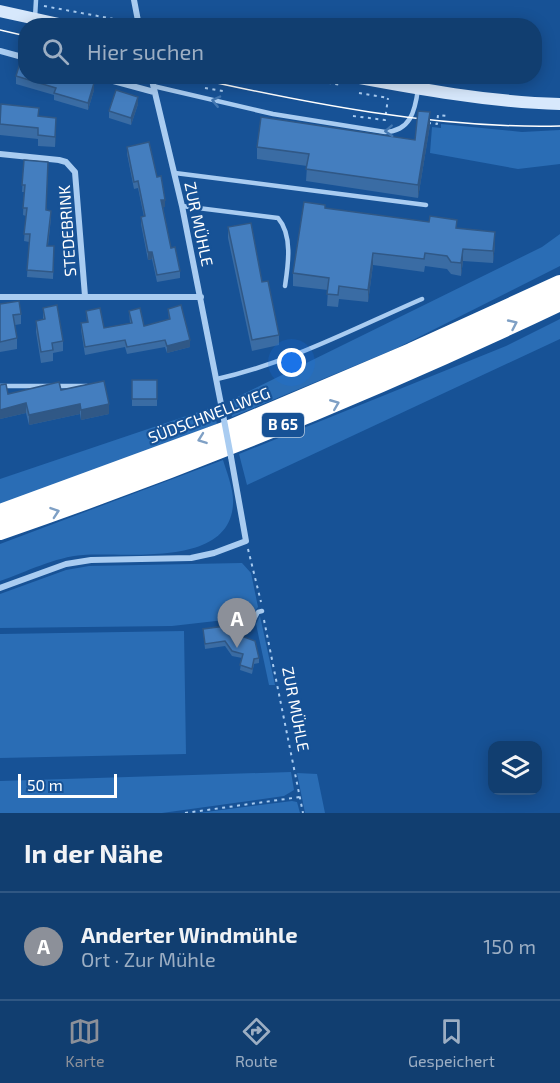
<!DOCTYPE html>
<html lang="de">
<head>
<meta charset="utf-8">
<style>
  :root { --surface:#113e70; --page:#1e4978; --text:#f1f3f6; --muted:#9caec3; --line:#305783; --accent:#8c9099 }
  body { margin:0; font-family:"Exo 2",sans-serif; background:var(--page); color:var(--text) }
  .controls { position:absolute; right:18px; bottom:18px; display:grid; overflow:hidden; border-radius:12px; box-shadow:0 3px 15px #0003 }
  .controls button { width:54px; height:54px; display:grid; place-items:center; padding:0; border:0; border-bottom:2px solid var(--line); background:var(--surface); color:var(--text); font:30px sans-serif }
  .scale { position:absolute; left:18px; bottom:15px; width:99px; box-sizing:border-box; padding-left:6px; border:3px solid #fff; border-top:0; font-size:16px; line-height:21px; white-space:nowrap; color:#fff; -webkit-text-stroke:4px #175296; paint-order:stroke }
  .you { position:absolute; left:292px; top:363px; width:21px; height:21px; margin:-15px; border:4px solid #fff; border-radius:50%; background:#1a73e8; box-shadow:0 0 0 9px #1a73e833 }
  .badge { display:grid; place-items:center; width:39px; height:39px; border-radius:50%; background:var(--accent); color:#fff; font-size:20px; font-weight:700 }
  .pin { position:absolute; translate:-50% -50px; filter:drop-shadow(0 2px 3px #0008) }
  .pin::after { content:''; position:absolute; top:32px; width:21px; height:18px; background:inherit; clip-path:polygon(0 0,100% 0,50% 100%) }
  .list { margin:0; padding:0; list-style:none }
  h2 { display:flex; justify-content:space-between; align-items:center; height:78px; margin:0; padding:0 24px; font-size:26px }
  h2 small { font-size:20px; font-weight:400; color:var(--muted) }
  .list li { display:grid; grid-template-columns:39px 1fr auto; gap:18px; align-items:center; box-sizing:border-box; height:108px; padding:0 24px; border-top:2px solid var(--line) }
  .list b { display:block; font-size:22px; white-space:nowrap }
  .list p { margin:0; font-size:20px; white-space:nowrap; color:var(--muted) }
  .list em { font-size:20px; font-style:normal; color:var(--muted) }
  .icon { flex:none; width:33px; height:33px; fill:none; stroke:currentColor; stroke-width:2; stroke-linecap:round; stroke-linejoin:round }
  .map { position:relative; flex:none; width:560px; height:813px; overflow:hidden }
  .search { position:absolute; background:var(--surface); box-shadow:0 3px 15px #0003; left:18px; right:18px; top:18px; height:66px; display:flex; align-items:center; gap:15px; box-sizing:border-box; padding:0 21px; border-radius:24px; color:var(--muted); font-size:22px }
  .sheet { height:186px; background:var(--surface) }
  nav { display:flex; justify-content:space-around; align-items:center; box-sizing:border-box; height:84px; border-top:2px solid var(--line); background:var(--surface); font-size:16px; color:var(--muted) }
  nav a { display:grid; justify-items:center; gap:3px }
  nav .on { color:var(--accent) }
  .map>svg:first-child { display:block }
  .green { fill:#2a6db5 }
  .lines { fill:none; stroke-linecap:round; stroke-linejoin:round }
  .path { stroke:#a9ccf1; stroke-width:2; stroke-dasharray:3 4.5; stroke-linecap:butt }
  .lane { stroke:#a9ccf1; stroke-width:4.5 }
  .street { stroke:#a9ccf1; stroke-width:6 }
  .secondary { stroke:#d7e8fc; stroke-width:12 }
  .highway { stroke:#fff; stroke-width:18 }
  .tram { stroke:#fff; stroke-width:1.5 }
  .street-bridge { stroke:#a9ccf1; stroke-width:6 }
  .wall { fill:#3a6ca4 }
  .shaded-wall { fill:#305886 }
  .building { fill:#447ebf; stroke:#305886; stroke-width:1.5 }
  .oneway { stroke:#4377b1 }
  .oneway2 { stroke:#7fa0c5 }
  .labels { text-anchor:middle; stroke-width:4.5; stroke-linejoin:round; paint-order:stroke }
  .shield { fill:#175296; stroke:#b9cbe0; stroke-width:1.5 }
  .shield-label { font-size:15px; font-weight:bold; fill:#fff }
  .street-label { font-size:16px; fill:#fff; stroke:#175296 }
</style>
</head>
<body>
<div class="map">
<svg width="560" height="813" viewBox="0 0 560 813">
  <rect width="100%" height="100%" fill="#175296"/>
  <path class="green" d="M441,124L522,132L560,130V164L518,169L430,153L432,127L441,128Z
    M560,234V266L395,349L232,417L229,401L542,247Z
    M560,319V339L247,485L239,454L506,346Z
    M213,407L217,424L0,506V479Z
    M223,460C227,473 234,490 233,504C230,568 126,552 83,555C55,557 26,572 0,581V544Z
    M242,563L251,573L258,607L251,617L172,626L0,628V594L66,570L89,566Z
    M260,616L275,685H269L256,624Z
    M184,631L186,754L0,758V634Z
    M291,772L294,790L284,796L162,813H0V781Z
    M297,773L317,774L325,813H305Z
    M292,801L297,802L300,813H198Z"/>
  <g class="lines">
    <path class="path" d="M44,6L130,22
      M117,20L118,26
      M291,76L341,85
      M205,88L223,91
      M359,93L388,98
      M353,116L385,120L388,98
      M428,123L437,124L438,115L449,116
      M248,549L261,602
      M264,620L303,813
      M185,813L300,797"/>
    <path class="lane" d="M35,18L36,0
      M153,86L273,114L385,132C410,131 415,112 418,89
      M175,173L426,205
      M182,206L278,218C293,235 288,266 285,286
      M217,379C289,363 355,328 422,299
      M0,386H87
      M236,625H251L258,612L262,611"/>
    <path class="street" d="M134,0L139,26
      M0,51L26,58
      M95,76L154,92
      M151,76L182,206L221,404
      M0,154L59,160L66,162L75,172L85,296
      M0,297H201
      M0,588L66,564L91,560L191,558L214,553L246,541L231,457"/>
    <path class="secondary" d="M0,11L68,26
      M349,76C419,89 489,102 560,104"/>
    <path class="highway" d="M0,513L232,428L411,352L560,284
      M0,531C191,465 377,389 560,302"/>
    <path class="tram" d="M0,30L26,36
      M185,76C306,103 436,129 560,126"/>
    <path class="street-bridge" d="M221,404L231,457"/>
  </g>
  <path class="wall" d="M16,76L94,90L88,110L54,100V95L16,84Z
    M138,104L131,125L109,118V111Z
    M39,116L56,129L55,147L38,146V139L0,135V117Z
    M430,125L418,198L306,181L307,166L257,159V147L415,140Z
    M127,147L157,177L165,207H163L171,248L180,271V278L157,282L152,259L148,260L141,224V217H144L138,188L134,189L127,154Z
    M24,160L51,218L48,246L54,254L53,279L27,277L29,242L24,241L26,216L23,215L24,192H22Z
    M325,208L457,228L495,244L493,263L463,261L461,276L451,274L447,269L425,266L424,272L373,265L368,302L339,299L338,307L327,306L328,290L293,286V273Z
    M228,227L262,282L279,335V345L252,351L228,238Z
    M0,304L21,314V324L15,325L17,338V349L0,352Z
    M43,308L63,341V351L53,353V361L41,363L36,332V321L43,320Z
    M168,309L190,347L167,353L165,347L127,354L125,347L85,355L81,330V323L87,322L86,311L104,328L130,323L129,311L144,326L169,320Z
    M132,380H157V406H132Z
    M0,385L8,394L61,390L109,414L81,420L80,414L29,425L26,413L0,419Z
    M203,629L236,634L259,658V663L254,664L252,674L240,670L242,658L232,656L225,646L205,649Z"/>
  <path class="shaded-wall" d="M94,83V90L88,110V103Z
    M138,97V104L131,125V118Z
    M430,112V125L418,198V185Z
    M56,118V129L55,147V137Z
    M161,200H165V207L161,208Z
    M495,232V244L493,263V251Z
    M463,249V261L461,276V263Z
    M148,252H152V259L148,260Z
    M373,253V265L368,302V290Z
    M190,340V347L167,353V346Z
    M26,403V413L0,419V410Z
    M80,404V414L29,425V415Z
    M109,404V414L81,420V410Z"/>
  <path class="building" d="M20,63L26,65V76H69L94,83L88,103L54,93L56,88L16,76Z
    M116,90L138,97L131,118L109,111Z
    M1,104L39,108L38,116L56,118L55,137L38,135V128L0,124Z
    M418,111L430,112L418,185L306,169L309,154L257,147L261,117L415,140Z
    M149,142L157,177L161,176L165,200H161L171,248L175,247L180,271L157,275L152,252H148L141,217L145,216L138,181L134,182L127,147Z
    M24,160L48,162L46,210L51,211L47,246H54L53,272L27,270L30,234H24L27,208H23L25,185H22Z
    M304,202L325,205V208L429,222L430,216L457,220L456,228L495,232L493,251L463,249L461,263L451,262L447,256L425,253L424,259L373,253L368,290L339,286L338,295L327,294L329,278L293,273Z
    M251,223L262,282L268,281L279,335L252,340L228,227Z
    M19,301L21,314L13,315L17,338L0,342V304Z
    M57,305L63,341L52,343L53,350L41,352L36,321L45,319L43,308Z
    M181,305L190,340L167,346L165,340L127,347L125,340L85,347L81,323L88,322L86,311L100,308L104,328L132,323L129,311L140,308L144,326L170,319L168,309Z
    M132,380H157V399H132Z
    M104,381L109,404L81,410L80,404L29,415L26,403L0,410V385L6,384L8,394L59,382L61,390Z
    M233,617L236,634L255,641L259,658L254,659L252,669L240,665L243,654L232,651L225,641L205,644L203,629L225,626V618Z"/>
  <defs><path id="oneway-chevron" d="M-2-3.5L2.5 0L-2 3.5" fill="none" stroke-width="1.6" stroke-linecap="round" stroke-linejoin="round" transform="scale(1.5)"/></defs>
  <g class="oneway">
    <use href="#oneway-chevron" transform="translate(216 101) rotate(-167)"/>
    <use href="#oneway-chevron" transform="translate(389 131) rotate(177)"/>
  </g>
  <g class="oneway2">
    <use href="#oneway-chevron" transform="translate(513 324) rotate(-25)"/>
    <use href="#oneway-chevron" transform="translate(335 404) rotate(-22)"/>
    <use href="#oneway-chevron" transform="translate(202 439) rotate(160)"/>
    <use href="#oneway-chevron" transform="translate(55 512) rotate(-19)"/>
  </g>
  <g class="labels">
    <rect class="shield" x="262" y="413" width="42" height="24" rx="4.5"/>
    <g class="shield-label">
      <text x="283" y="430">B 65</text>
    </g>
    <g class="street-label">
      <text transform="translate(199 224) rotate(78)" y="6">ZUR MÜHLE</text>
      <text transform="translate(67 231) rotate(-94)" y="6">STEDEBRINK</text>
      <text transform="translate(209 415) rotate(-21)" y="6">SÜDSCHNELLWEG</text>
      <text transform="translate(296 709) rotate(79)" y="6">ZUR MÜHLE</text>
    </g>
  </g>
</svg>
<div class="controls">
<button><svg class="icon" aria-label="layers" viewBox="0 0 24 24"><path d="M12 4l9 5-9 5-9-5zM3 14l9 5 9-5"/></svg></button>
</div>
<div class="scale">50 m</div>
<div class="you"></div>
<div class="pin badge" style="left:237px;top:648px">A</div>
<div class="search"><svg class="icon" aria-label="search" viewBox="0 0 24 24"><circle cx="10" cy="10" r="6"/><path d="M15 15l6 6"/></svg>Hier suchen</div>
</div>
<section class="sheet">
<h2>In der Nähe<small></small></h2>
<ul class="list">
<li><span class="badge">A</span><div><b>Anderter Windmühle</b><p>Ort · Zur Mühle</p></div><em>150 m</em></li>
</ul>
</section>
<nav>
<a class="on"><svg class="icon" aria-label="map" viewBox="0 0 24 24"><path d="M3 6l6-2 6 2 6-2v14l-6 2-6-2-6 2zM9 4v14M15 6v14"/></svg>Karte</a>
<a><svg class="icon" aria-label="directions" viewBox="0 0 24 24"><path d="M12 3l9 9-9 9-9-9zM9 14v-3h6M13 9l2 2-2 2"/></svg>Route</a>
<a><svg class="icon" aria-label="saved" viewBox="0 0 24 24"><path d="M7 4h10v16l-5-4-5 4z"/></svg>Gespeichert</a>
</nav>
</body>
</html>
